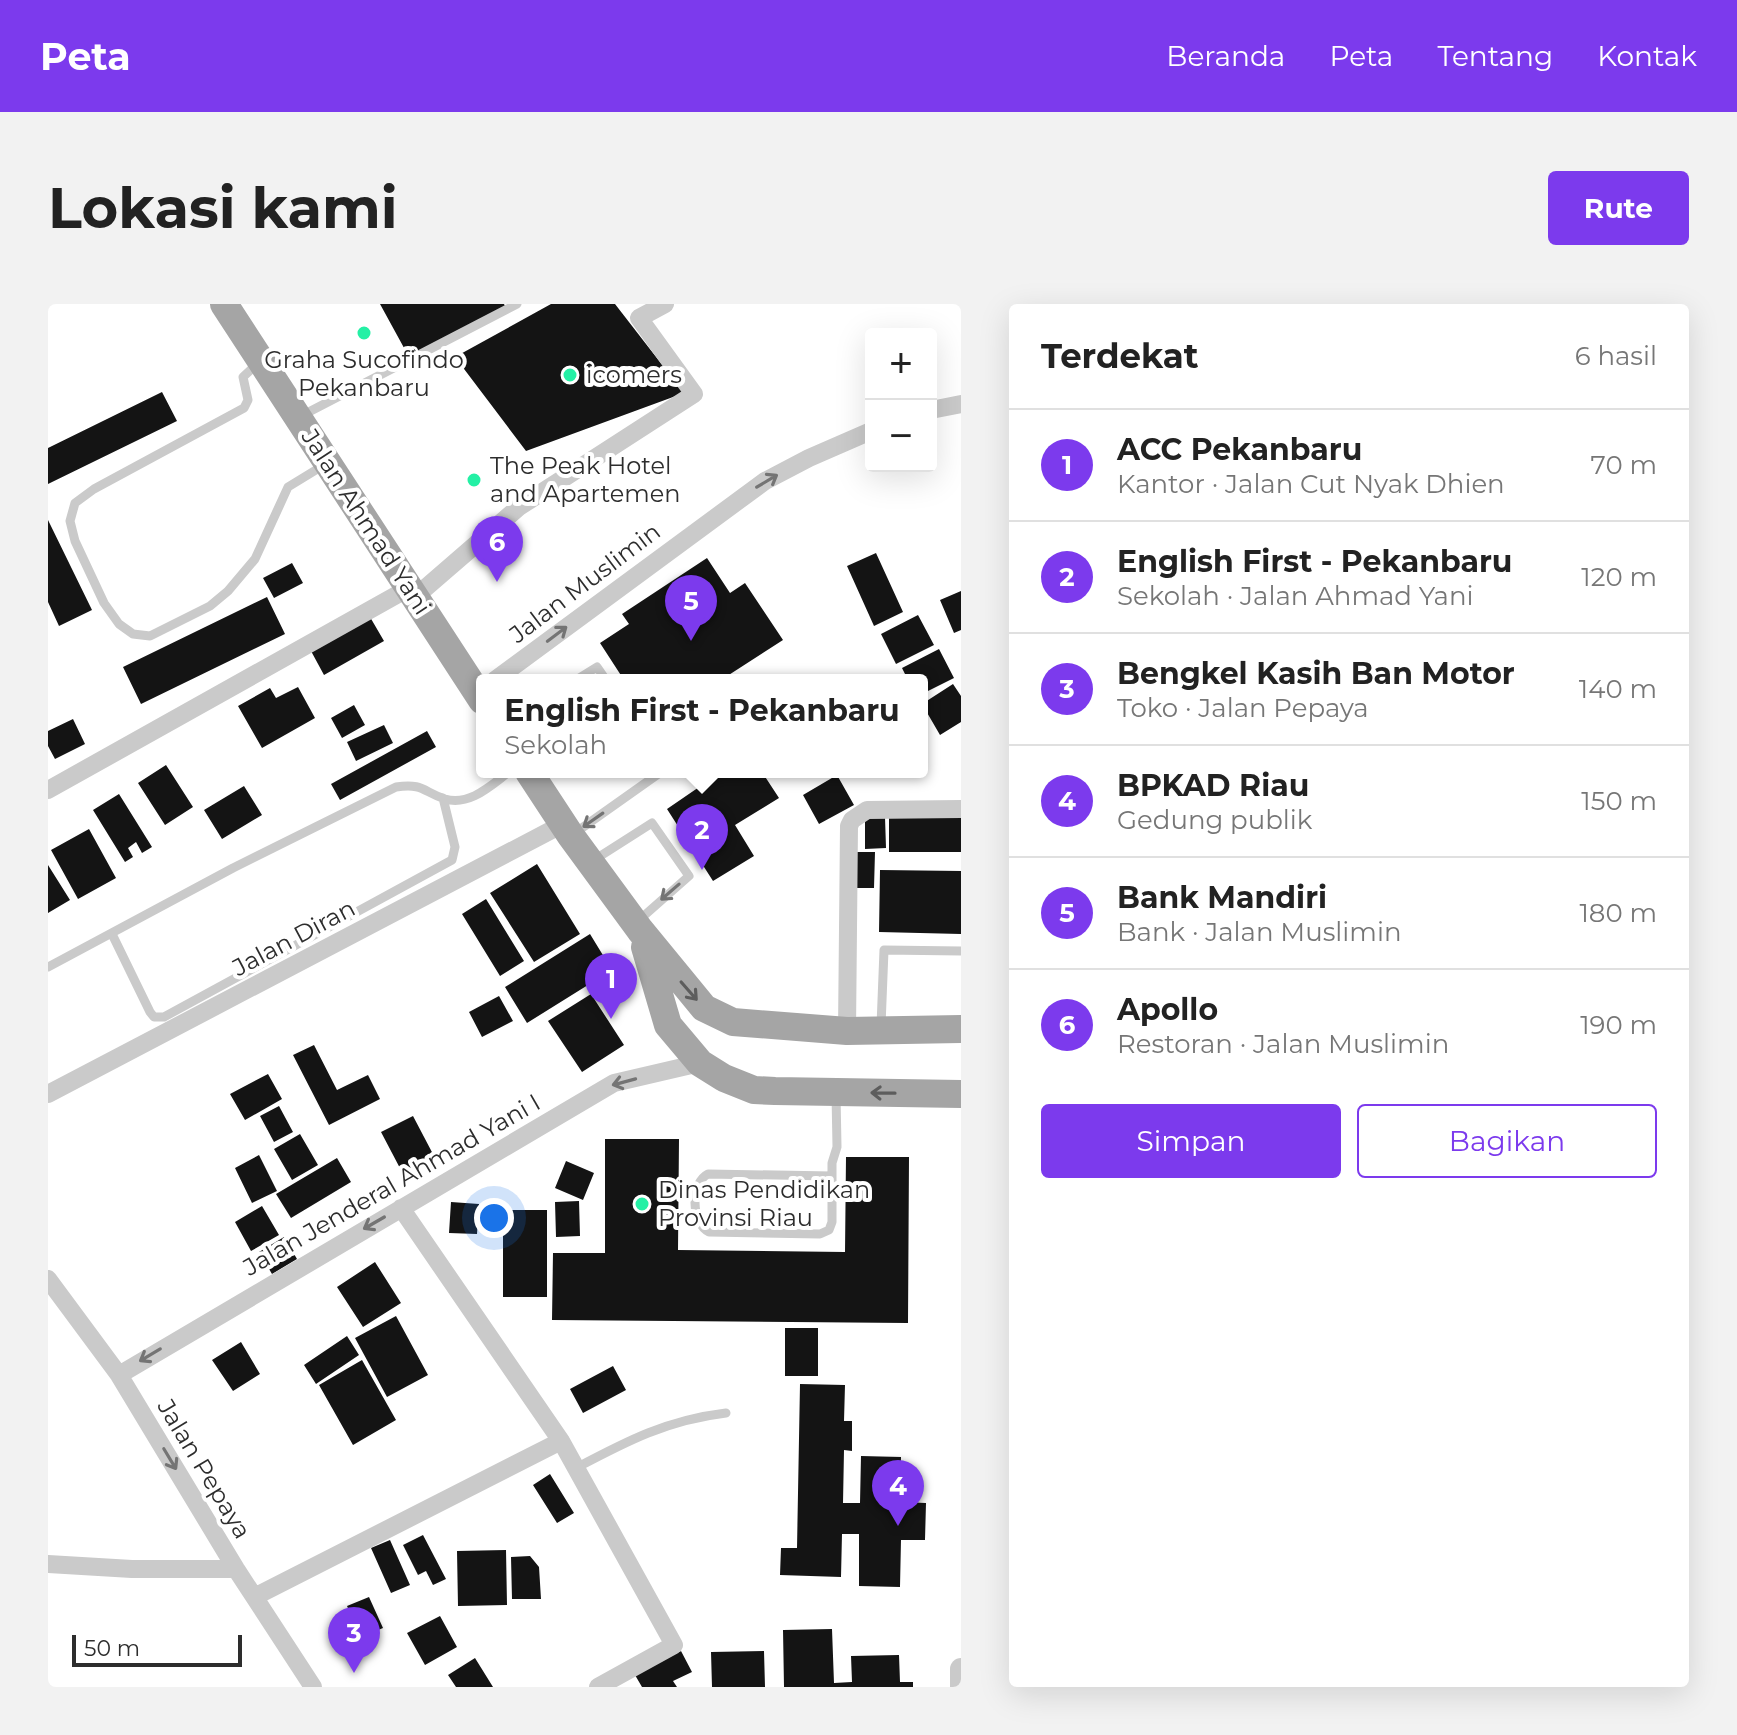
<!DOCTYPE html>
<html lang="id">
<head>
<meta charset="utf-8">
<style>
  :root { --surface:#fff; --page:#f2f2f2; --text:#222; --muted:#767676; --line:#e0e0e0; --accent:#7c3aed }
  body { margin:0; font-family:Montserrat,sans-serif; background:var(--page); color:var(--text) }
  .controls { position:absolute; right:24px; top:24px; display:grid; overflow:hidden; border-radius:8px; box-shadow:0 8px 32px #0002 }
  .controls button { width:72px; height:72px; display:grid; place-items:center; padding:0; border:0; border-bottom:2px solid var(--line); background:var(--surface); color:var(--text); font:40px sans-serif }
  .scale { position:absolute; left:24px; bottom:20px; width:170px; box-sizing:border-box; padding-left:8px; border:4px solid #2d2d2d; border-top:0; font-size:22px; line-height:28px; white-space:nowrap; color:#2d2d2d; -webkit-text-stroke:6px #fff; paint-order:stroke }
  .you { position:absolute; left:446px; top:914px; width:28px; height:28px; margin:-20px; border:6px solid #fff; border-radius:50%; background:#1a73e8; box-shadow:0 0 0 12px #1a73e833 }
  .badge { display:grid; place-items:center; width:52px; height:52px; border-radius:50%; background:var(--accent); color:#fff; font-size:26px; font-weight:700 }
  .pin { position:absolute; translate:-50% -66px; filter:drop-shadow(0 2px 4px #0008) }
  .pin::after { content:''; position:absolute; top:42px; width:28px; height:24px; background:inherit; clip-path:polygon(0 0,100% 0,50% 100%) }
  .popup { position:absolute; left:428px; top:370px; width:452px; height:104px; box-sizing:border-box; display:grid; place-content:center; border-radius:8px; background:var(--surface); filter:drop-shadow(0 2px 6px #0005); font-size:26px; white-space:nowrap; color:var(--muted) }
  .popup b { font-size:30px; color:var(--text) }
  .popup::after { content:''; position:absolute; left:50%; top:100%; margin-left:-16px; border:16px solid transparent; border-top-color:var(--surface) }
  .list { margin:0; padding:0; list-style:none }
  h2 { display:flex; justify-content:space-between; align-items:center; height:104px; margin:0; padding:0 32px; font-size:34px }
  h2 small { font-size:26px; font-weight:400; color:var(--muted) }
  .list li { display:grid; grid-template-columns:52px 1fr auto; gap:24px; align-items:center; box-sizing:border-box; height:112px; padding:0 32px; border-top:2px solid var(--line) }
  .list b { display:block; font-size:30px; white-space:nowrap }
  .list p { margin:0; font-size:26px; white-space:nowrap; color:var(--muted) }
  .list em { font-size:26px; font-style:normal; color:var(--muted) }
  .actions { display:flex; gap:16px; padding:24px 32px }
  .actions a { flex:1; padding:18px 0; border:2px solid var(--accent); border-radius:8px; text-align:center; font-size:28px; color:var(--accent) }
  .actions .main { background:var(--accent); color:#fff }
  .map { position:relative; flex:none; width:913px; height:1383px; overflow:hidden; border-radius:8px }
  header { display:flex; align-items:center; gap:48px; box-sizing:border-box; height:112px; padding:0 40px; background:var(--accent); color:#fff }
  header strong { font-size:38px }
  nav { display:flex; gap:44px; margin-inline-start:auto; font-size:28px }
  .intro { display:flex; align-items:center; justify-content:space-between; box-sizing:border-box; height:192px; padding:0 48px }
  h1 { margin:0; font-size:56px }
  .button { padding:20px 36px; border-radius:8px; background:var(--accent); color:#fff; font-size:28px; font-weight:700 }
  main { display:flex; gap:48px; padding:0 48px }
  aside { flex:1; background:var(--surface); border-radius:8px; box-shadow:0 8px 32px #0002 }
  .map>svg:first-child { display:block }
  .building { fill:#141414 }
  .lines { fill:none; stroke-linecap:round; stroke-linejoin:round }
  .service { stroke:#cacaca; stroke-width:9 }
  .minor { stroke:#cacaca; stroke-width:18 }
  .tertiary { stroke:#cacaca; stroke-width:22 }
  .primary { stroke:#a5a5a5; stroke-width:28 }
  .oneway { stroke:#747474 }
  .oneway2 { stroke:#5d5d5d }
  .poi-dot { fill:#24f0a5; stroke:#fff; stroke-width:3 }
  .labels { text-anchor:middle; stroke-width:8; stroke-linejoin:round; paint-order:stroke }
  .poi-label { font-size:24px; fill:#2d2d2d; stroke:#fff; text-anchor:start }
  .street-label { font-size:24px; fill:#2d2d2d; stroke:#fff }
</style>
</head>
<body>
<header>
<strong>Peta</strong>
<nav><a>Beranda</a><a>Peta</a><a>Tentang</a><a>Kontak</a></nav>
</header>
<div class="intro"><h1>Lokasi kami</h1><a class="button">Rute</a></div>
<main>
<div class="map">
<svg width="913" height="1383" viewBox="0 0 913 1383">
  <rect width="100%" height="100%" fill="#fff"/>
  <path class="building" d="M332,0H456L457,2L361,53Z
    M503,0H567L636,89L478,147L407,53Z
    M114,88L129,117L0,180V144Z
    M0,216L44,306L11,322L0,298Z
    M828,249L855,308L826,322L799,262Z
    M659,254L682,289L697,279L735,336L673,376H576L552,339L581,320L574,310Z
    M244,259L255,279L226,294L215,274Z
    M913,287V326L906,329L892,296Z
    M219,293L237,330L93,400L75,363Z
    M870,311L886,341L848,360L833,330Z
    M322,313L336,337L276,371L263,347Z
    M891,345L906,374L874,390V376H860L854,364Z
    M905,380L913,392V418L892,431L874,400Z
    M250,383L267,414L214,444L190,402L222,384L228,394Z
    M306,401L317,421L294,434L283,414Z
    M25,415L37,440L7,455L0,442V427Z
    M336,421L345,439L308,457L299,438Z
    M379,427L388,443L292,496L283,480Z
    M118,461L145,503L117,521L90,479Z
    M673,468H714L731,494L687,521L706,552L665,577L619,505Z
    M789,471L806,501L771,520L755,491Z
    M196,482L214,511L174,535L156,506Z
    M71,490L104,543L94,549L88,538L80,544L85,553L77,558L45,506Z
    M913,511V548H841V512Z
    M817,513H837L838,544L817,545Z
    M41,525L68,574L30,595L3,546Z
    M809,548H827L826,584H808Z
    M489,560L532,630L486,658L442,589Z
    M0,561L22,596L0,609Z
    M832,566L913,567V630L831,628Z
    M438,595L476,657L452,672L414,610Z
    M542,630L564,666L479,719L457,683Z
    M543,690L576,741L534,768L500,717Z
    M451,692L465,717L434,733L421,708Z
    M266,741L289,786L320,771L332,795L281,821L245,751Z
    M220,770L234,795L197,816L182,790Z
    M231,802L245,828L226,838L212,812Z
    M365,812L386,852L354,868L333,828Z
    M252,830L270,861L244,876L226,845Z
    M557,835H631L630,946L797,948L798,853H861L860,1019L504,1016L505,949H557Z
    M211,851L229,887L204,899L187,864Z
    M289,854L303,878L243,914L228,890Z
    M518,857L546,869L535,896L507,884Z
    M531,897L532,932L508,933L507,898Z
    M403,898L431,900L429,930L401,929Z
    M214,902L231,931L203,947L187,918Z
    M455,906H499V993H455Z
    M236,933L249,955L224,970L211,948Z
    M327,958L353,999L315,1023L289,983Z
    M348,1012L380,1071L339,1093L307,1034Z
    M737,1024H770V1072H737Z
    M299,1032L311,1051L268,1080L256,1061Z
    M193,1038L212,1070L185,1087L164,1056Z
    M314,1056L348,1116L305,1141L271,1081Z
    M565,1062L578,1086L535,1109L522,1085Z
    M752,1080L797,1081L796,1117H804V1147L796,1146L795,1199H812L813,1152L853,1153L852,1198L878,1199L877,1236H853L852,1283L811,1282V1230H794L793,1273L732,1271L733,1244H749Z
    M502,1170L526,1209L509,1219L485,1181Z
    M375,1231L398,1275L385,1281L378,1267L370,1271L355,1241Z
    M342,1236L362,1281L343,1289L323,1244Z
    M458,1246L459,1301L410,1302L409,1247Z
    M482,1252L491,1263L493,1295H464L463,1253Z
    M321,1293L335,1324L313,1333L299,1302Z
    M392,1312L409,1343L377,1361L359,1329Z
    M784,1325L786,1379L804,1378L803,1352L851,1351L852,1378H865V1383H736L735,1326Z
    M633,1347L644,1368L625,1377L629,1383H594L587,1371Z
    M716,1347L717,1383H664L663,1348Z
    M427,1354L445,1383H408L400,1371Z"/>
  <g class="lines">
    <path class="service" d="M210,59L195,73L200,96L196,104L46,185L27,199L22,217L27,237L56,299L71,320L85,330L102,332L162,302L180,287L207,255L240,183L276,161
      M253,112L469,0
      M528,376L549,363L558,376
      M524,531L613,468
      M546,556L604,519L641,572L590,617
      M64,630L102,708L106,713H116L404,556L407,543L395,494
      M0,663L185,564L348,483C376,479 375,488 397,495C422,502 442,482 461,468
      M833,722L836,646L913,647
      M784,872L660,870C642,879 643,919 661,928L772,930L781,926L784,918V859L789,843L788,790
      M528,1164C579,1137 619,1116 678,1109"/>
    <path class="minor" d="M883,106L913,100
      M367,293L471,203L646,90L591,14L617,0
      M447,376L717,177L761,154L823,127
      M0,486L361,284
      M799,727L801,522L804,516L819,506L913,505
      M0,790L515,520
      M353,904L513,1137L626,1341L550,1383
      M0,975L71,1071L188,1265L265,1383
      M71,1071L566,779L652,759
      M0,1260L84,1265H188
      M208,1292L513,1137"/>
    <path class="tertiary" d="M913,1383V1365"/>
    <path class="primary" d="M176,0L434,396
      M481,468L523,532L592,626L656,704L685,718L799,727L913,725
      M597,643L620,721L652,759L676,774L706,786L727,787L913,790"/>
  </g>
  <defs><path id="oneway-shaft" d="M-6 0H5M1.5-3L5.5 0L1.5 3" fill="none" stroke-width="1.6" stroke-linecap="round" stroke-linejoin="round" transform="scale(2)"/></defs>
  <g class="oneway">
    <use href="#oneway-shaft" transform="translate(719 177) rotate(-31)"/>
    <use href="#oneway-shaft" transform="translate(509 330) rotate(-37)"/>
    <use href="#oneway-shaft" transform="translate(545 516) rotate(145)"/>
    <use href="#oneway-shaft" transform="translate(622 588) rotate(139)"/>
    <use href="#oneway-shaft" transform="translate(576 778) rotate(165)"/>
    <use href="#oneway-shaft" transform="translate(326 919) rotate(150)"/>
    <use href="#oneway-shaft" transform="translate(102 1051) rotate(149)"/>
    <use href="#oneway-shaft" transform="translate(122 1155) rotate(59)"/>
  </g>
  <g class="oneway2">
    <use href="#oneway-shaft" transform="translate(641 687) rotate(49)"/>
    <use href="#oneway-shaft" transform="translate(835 789) rotate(-179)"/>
  </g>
  <g class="poi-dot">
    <circle cx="316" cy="29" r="8"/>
    <circle cx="522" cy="71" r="8"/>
    <circle cx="426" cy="176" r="8"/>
    <circle cx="594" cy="900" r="8"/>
  </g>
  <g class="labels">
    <g class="poi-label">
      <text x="316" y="64" text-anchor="middle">Graha Sucofindo<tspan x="316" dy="28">Pekanbaru</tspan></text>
      <text x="538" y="79">icomers</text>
      <text x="442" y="170">The Peak Hotel<tspan x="442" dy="28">and Apartemen</tspan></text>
      <text x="610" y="894">Dinas Pendidikan<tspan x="610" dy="28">Provinsi Riau</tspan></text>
    </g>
    <g class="street-label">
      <text transform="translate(318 218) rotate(57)" y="8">Jalan Ahmad Yani</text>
      <text transform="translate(537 279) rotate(-37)" y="8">Jalan Muslimin</text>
      <text transform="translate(246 634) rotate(-28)" y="8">Jalan Diran</text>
      <text transform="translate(344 881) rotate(-30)" y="8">Jalan Jenderal Ahmad Yani I</text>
      <text transform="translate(156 1165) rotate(59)" y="8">Jalan Pepaya</text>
    </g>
  </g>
</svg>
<div class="controls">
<button>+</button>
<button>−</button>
</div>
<div class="scale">50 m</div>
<div class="you"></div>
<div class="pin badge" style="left:563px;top:715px">1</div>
<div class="pin badge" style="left:654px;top:566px">2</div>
<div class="popup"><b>English First - Pekanbaru</b>Sekolah</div>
<div class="pin badge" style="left:306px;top:1369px">3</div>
<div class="pin badge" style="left:850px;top:1222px">4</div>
<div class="pin badge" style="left:643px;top:337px">5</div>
<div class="pin badge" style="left:449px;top:278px">6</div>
</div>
<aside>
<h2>Terdekat<small>6 hasil</small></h2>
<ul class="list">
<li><span class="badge">1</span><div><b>ACC Pekanbaru</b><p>Kantor · Jalan Cut Nyak Dhien</p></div><em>70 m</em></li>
<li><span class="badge">2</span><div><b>English First - Pekanbaru</b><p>Sekolah · Jalan Ahmad Yani</p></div><em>120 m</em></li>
<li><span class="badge">3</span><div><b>Bengkel Kasih Ban Motor</b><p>Toko · Jalan Pepaya</p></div><em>140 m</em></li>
<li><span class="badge">4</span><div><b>BPKAD Riau</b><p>Gedung publik</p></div><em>150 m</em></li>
<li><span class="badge">5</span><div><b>Bank Mandiri</b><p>Bank · Jalan Muslimin</p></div><em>180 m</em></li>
<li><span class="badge">6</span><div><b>Apollo</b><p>Restoran · Jalan Muslimin</p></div><em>190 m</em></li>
</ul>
<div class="actions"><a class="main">Simpan</a><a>Bagikan</a></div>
</aside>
</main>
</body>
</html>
